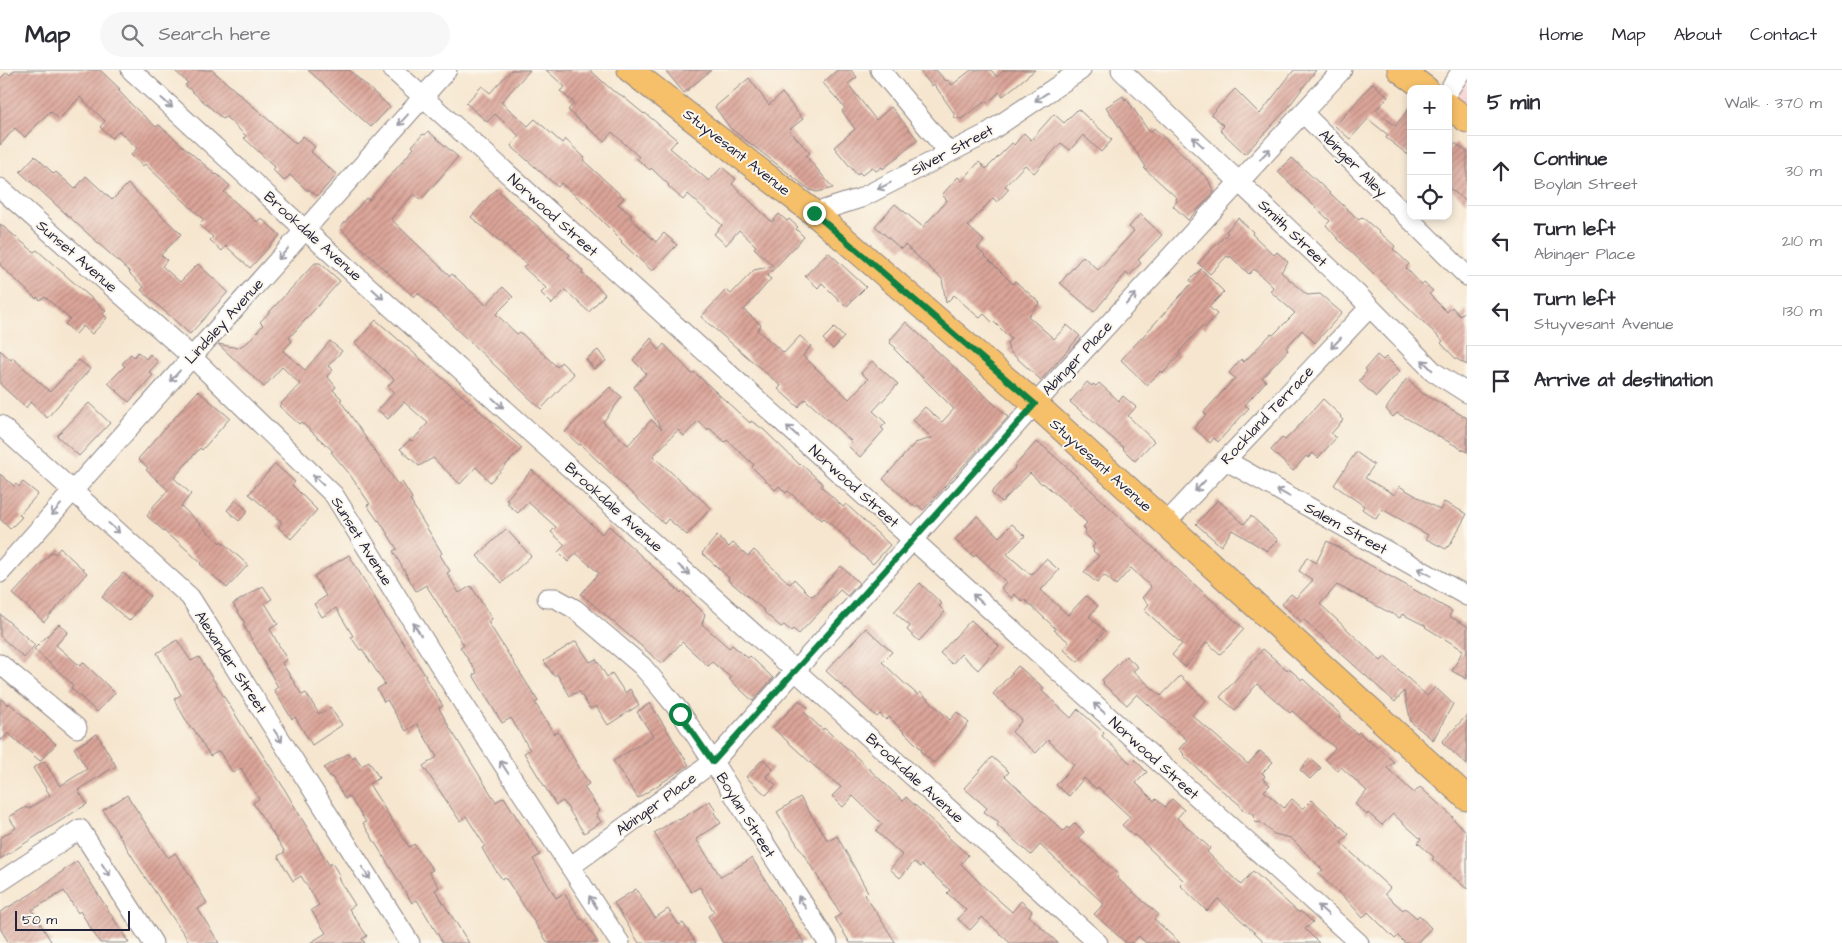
<!DOCTYPE html>
<html lang="en">
<head>
<meta charset="utf-8">
<style>
  :root { --surface:#fff; --page:#f7f7f7; --text:#2b2b33; --muted:#7c7c81; --line:#e1e1e2 }
  body { margin:0; font-family:"Architects Daughter",sans-serif; background:var(--page); color:var(--text) }
  .controls { position:absolute; right:15px; top:15px; display:grid; overflow:hidden; border-radius:10px; box-shadow:0 2px 8px #0003 }
  .controls button { width:45px; height:45px; display:grid; place-items:center; padding:0; border:0; border-bottom:1px solid var(--line); background:var(--surface); color:var(--text); font:25px sans-serif }
  .scale { position:absolute; left:15px; bottom:12px; width:115px; box-sizing:border-box; padding-left:5px; border:2px solid #22223b; border-top:0; font-size:14px; line-height:18px; white-space:nowrap; color:#22223b; -webkit-text-stroke:4px #fbf7ec; paint-order:stroke }
  .stop { position:absolute; width:15px; height:15px; margin:-11px; border:4px solid #0b8043; border-radius:50%; background:#fff }
  .stop.end { background:#0b8043; border-color:#fff; box-shadow:0 1px 5px #0008 }
  .list { margin:0; padding:0; list-style:none }
  h2 { display:flex; justify-content:space-between; align-items:center; height:65px; margin:0; padding:0 20px; font-size:21px }
  h2 small { font-size:16px; font-weight:400; color:var(--muted) }
  .list li { display:grid; grid-template-columns:32px 1fr auto; gap:15px; align-items:center; box-sizing:border-box; height:70px; padding:0 20px; border-top:1px solid var(--line) }
  .list b { display:block; font-size:19px; white-space:nowrap }
  .list p { margin:0; font-size:16px; white-space:nowrap; color:var(--muted) }
  .list em { font-size:16px; font-style:normal; color:var(--muted) }
  .icon { flex:none; width:28px; height:28px; fill:none; stroke:currentColor; stroke-width:2; stroke-linecap:round; stroke-linejoin:round }
  .map { position:relative; flex:none; width:1467px; height:873px; overflow:hidden }
  header { display:flex; align-items:center; gap:30px; box-sizing:border-box; height:70px; padding:0 25px; background:var(--surface); border-bottom:1px solid var(--line) }
  header strong { font-size:24px }
  nav { display:flex; gap:28px; margin-inline-start:auto; font-size:18px }
  .search { width:350px; height:45px; background:var(--page); display:flex; align-items:center; gap:12px; box-sizing:border-box; padding:0 18px; border-radius:28px; color:var(--muted); font-size:19px }
  main { display:flex }
  aside { flex:1; background:var(--surface) }
  .map>svg:first-child { display:block }
  .built { fill:#f7d0cf }
  .building { fill:url(#building-hatch) }
  .lines { fill:none; stroke-linecap:round; stroke-linejoin:round }
  .minor-casing { stroke:#8c8485; stroke-width:21 }
  .major-casing { stroke:#8c8485; stroke-width:27 }
  .minor { stroke:#fff; stroke-width:19 }
  .major { stroke:#f6c06b; stroke-width:25 }
  .oneway { stroke:#9c9ca7 }
  .route { stroke:#0b8043; stroke-width:6 }
  .labels { text-anchor:middle; stroke-width:4; stroke-linejoin:round; paint-order:stroke }
  .street-label { font-size:15px; fill:#22223b; stroke:#fbf7ec }
</style>
</head>
<body>
<header>
<strong>Map</strong>
<div class="search"><svg class="icon" aria-label="search" viewBox="0 0 24 24"><circle cx="10" cy="10" r="6"/><path d="M15 15l6 6"/></svg>Search here</div>
<nav><a>Home</a><a>Map</a><a>About</a><a>Contact</a></nav>
</header>
<main>
<div class="map">
<svg width="1467" height="873" viewBox="0 0 1467 873">
  <defs>
    <pattern id="building-hatch" width="6" height="6" patternUnits="userSpaceOnUse" patternTransform="scale(1.25)"><rect width="6" height="6" fill="#dca599"/><path d="M-1 1l2-2M0 6l6-6M5 7l2-2" fill="none" stroke="#b2867e"/></pattern>
  </defs>
  <rect width="100%" height="100%" fill="#fbf7ec"/>
  <filter id="ink" filterUnits="userSpaceOnUse"><feTurbulence type="fractalNoise" baseFrequency=".02" numOctaves="2"/><feDisplacementMap in="SourceGraphic" scale="10" xChannelSelector="R" yChannelSelector="G"/><feConvolveMatrix kernelMatrix="1 2 1 2 8 2 1 2 1" color-interpolation-filters="sRGB"/></filter>
  <filter id="wash" filterUnits="userSpaceOnUse"><feTurbulence type="fractalNoise" baseFrequency=".0096" numOctaves="4" result="noise"/><feDisplacementMap in="SourceGraphic" scale="20" xChannelSelector="R" yChannelSelector="G"/><feGaussianBlur stdDeviation="1.12" result="paint"/><feColorMatrix in="noise" values="0 0 0 0 0 0 0 0 0 0 0 0 0 0 0 0 0 1.4 0 .05"/><feComposite in="paint" operator="in"/></filter>
  <g filter="url(#wash)">
    <rect width="100%" height="100%" fill="#f6e6cf"/>
    <path class="built" d="M1467,0V48L1448,33Z"/>
    <g id="blocks">
      <path class="building" d="M14,0H100L120,19L118,20L133,36L156,57L159,55L216,105L217,104L230,116L224,122L257,152L261,148L280,165L250,198L226,176L222,181L210,170L213,167L199,155L204,150L145,94L143,96L131,85L137,78L119,61L112,68L100,57L105,51L80,27L59,49L50,41L25,67L15,58L0,75V9L7,2L10,5Z
        M174,0H212L296,74L303,66L315,77L311,82L337,105L317,126L309,119L308,121L290,105L284,111L273,100L275,97L244,68L246,66L226,47L223,49L185,15L188,13Z
        M308,0H349L390,37L371,57Z
        M511,0H530L501,32L528,56L535,49L562,73L565,69L585,88L583,90L624,128L618,134L632,146L630,148L656,172L664,163L677,175L652,201L621,172L622,171L584,133L561,113L558,117L511,76L519,66L495,44L487,52L466,33L482,16L490,23Z
        M546,0H590L613,21L621,25L644,44L645,43L677,70L670,78L709,111L722,97L736,109L732,114L772,152L779,144L787,151L789,149L798,157L796,159L804,167L767,206L771,209L744,240L761,255L757,260L784,283L800,266L811,276L803,286L849,329L868,309L861,303L872,291L898,314L873,341L886,353L881,358L884,360L860,387L848,376L852,372L805,329L798,337L778,319L781,316L701,247L726,220L731,224L754,200L773,196L754,178L756,176L739,160L726,175L714,164L722,155L688,124L683,130L668,116L669,115L651,98L650,100L637,89L639,87L612,62L604,71L580,51L568,40L574,33L560,21L565,17Z
        M665,0H711L684,23Z
        M837,0H851L857,7L848,14L876,50L891,37L918,70L883,99L882,97L876,101L872,97L862,105L859,102L857,105L834,77L855,59L842,41L845,38L823,13Z
        M919,0H936L946,11L948,10L952,15L971,0H991L997,7L1004,0H1035L1003,26L1000,22L987,33L986,31L961,49L954,47V43L934,14L932,16Z
        M1294,0H1316L1287,39L1245,84L1220,60L1224,56L1211,44L1235,19L1260,44Z
        M749,8L769,35L782,23L803,49L789,60L810,83L806,86L833,118L817,122L810,120L730,58L715,37Z
        M1373,13L1388,27L1376,40L1395,56L1411,36V87L1386,68L1388,65L1368,49L1350,69L1335,56Z
        M1123,26L1125,30L1126,28L1150,63L1154,58L1208,109L1214,122L1188,150L1173,136L1177,131L1176,129L1177,128L1144,98L1146,97L1106,37Z
        M1078,39L1112,70L1101,82L1083,65L1070,80L1061,73L1034,103L1025,95L1005,116L1009,119L997,132L993,128L968,156L984,171L977,178L1013,214L1015,211L1040,233L1028,246L1054,269L1067,255L1080,266L1041,310L1009,281L1007,273L1011,269L993,251L992,252L984,244L980,248L976,245L954,225L946,233L942,209L905,175L901,179L875,156L895,134L923,157L947,130L942,125L958,107L962,111L979,92L986,99L1012,73L1014,75L1024,63L1031,70L1054,44L1064,53Z
        M428,61L458,87L421,130L414,124L391,149L450,206L452,204L486,235L503,217L513,227L496,244L517,264L520,262L557,297L561,292L574,304L541,339L452,255L453,254L418,223L414,227L340,158L366,128L369,130L414,78L412,76L423,64L425,65Z
        M1455,73L1467,82V132L1448,117V82Z
        M35,86L54,104L56,102L75,119L86,106L112,130L128,114L181,164L161,185L167,190L162,196L180,212L198,194L228,222L190,264L141,220L144,217L129,203L130,202L20,102Z
        M1292,88L1359,150L1362,147L1395,176L1393,179L1409,194L1406,198L1422,215L1424,213L1433,221L1429,224L1447,242L1452,237L1460,246L1467,239V295L1455,288L1441,273L1443,271L1339,170L1326,155L1330,151L1278,102Z
        M496,119L570,185L568,187L583,201L582,203L605,224L589,242L565,220L552,234L541,223L546,218L523,197L527,194L471,147Z
        M1140,144L1162,165L1138,190L1141,193L1129,206L1126,203L1094,242L1060,213L1083,186L1098,200L1134,161L1129,157Z
        M1238,148L1253,162L1252,164L1274,185L1277,182L1288,192L1281,202L1307,225L1320,224L1342,243L1315,273L1302,260L1286,278L1288,280L1262,308L1266,311L1245,335L1249,338L1218,372L1214,368L1210,373L1194,358L1206,345L1204,342L1235,308L1229,303L1241,289L1244,292L1271,264L1273,265L1295,243L1270,221L1273,217L1254,199L1249,204L1230,186L1229,188L1227,186L1210,204L1198,193L1228,163L1226,161Z
        M0,154L34,182L37,180L106,241L103,244L107,248L92,264L83,256L76,264L65,254L70,249L45,227L40,230L37,227L36,229L0,195Z
        M828,182L866,217L846,237L822,213L818,218L805,206Z
        M315,193H320L340,211L289,268L292,271L283,281L305,300L330,271L342,281L328,296L333,300L327,306L336,317L333,320L342,329L340,330L398,415L402,412L412,428L410,430L442,483L440,485L450,501L447,503L459,523L471,516L492,549L488,552L538,631L535,633L554,664L558,662L589,714L584,717L600,741L596,744L601,752L584,763L563,731L556,735L524,683L530,680L511,648L502,653L473,605L477,603L460,577L464,575L426,515L416,521L393,481L397,479L379,450L378,451L367,435L370,434L348,402L331,382L333,381L301,352L299,354L279,336L300,314L282,297L264,317L218,274L238,278L248,272L263,255L260,252Z
        M1201,199L1224,222L1209,237L1217,244L1205,258L1202,256L1179,282L1181,284L1163,303L1161,301L1147,315L1121,290L1192,213L1190,210Z
        M376,250L522,378L490,412L476,397L460,414L433,388L419,396L400,379L410,370L412,371L428,353L404,332L388,349L378,340L394,322L388,316L394,309L355,273Z
        M906,252L1008,347L923,440L918,435L915,437L883,409L915,373L932,368L913,350L925,337L942,352L954,339L895,280L896,278L890,273L891,272L890,270Z
        M834,258L844,267L833,279L823,269Z
        M651,268L659,280L664,274L692,304L694,302L750,353L751,351L763,359L800,395L801,394L822,413V417L843,437L846,434L890,475L873,494L849,473L850,471L824,448L822,450L788,421L786,423L779,416L775,420L752,397L754,395L727,370L725,372L709,358L708,360L698,351L684,366L678,360L653,386L711,438L687,465L668,449L664,454L580,374L579,375L565,362L610,317L622,327L603,352L628,375L651,350L662,359L634,317L646,303L633,290Z
        M0,280L11,290L13,288L50,322L79,290L90,299L47,348L30,332L26,338L0,314Z
        M598,280L606,291L594,299L586,289Z
        M138,282L146,289L150,284L158,292L149,302L153,305L129,332L108,313L125,296L122,294L131,284L134,287Z
        M1377,285L1383,290L1386,287L1400,301L1376,327L1359,311L1367,301L1365,299Z
        M1407,308L1422,323L1467,348V382L1397,343L1393,347L1386,339Z
        M1087,312L1092,316L1093,314L1096,316L1099,313L1119,331L1123,326L1136,337L1128,346L1154,371L1135,391L1123,379L1124,378L1070,332Z
        M198,321L230,348L202,380L200,378L174,408L191,424L181,436L220,473L221,471L248,495L227,518L200,494L201,493L175,469L174,470L147,446L150,442L149,441L168,420L146,400L148,398L138,389Z
        M1323,329L1341,346L1340,347L1343,350L1331,364L1336,368L1318,388L1313,383L1308,388L1306,386L1293,401L1271,380L1282,368L1285,370L1294,361Z
        M89,333L110,353L79,386L57,366Z
        M1036,372L1043,376L1061,392L1136,462L1244,559L1228,577L1220,584L1207,572L1185,597L1172,585L1182,574L1144,540L1149,534L1142,528L1151,517L1131,498L1116,515L1104,505L1097,513L1084,502L1099,486L1093,481L1094,479L1092,477L1095,474L1084,463L1086,460L1083,457L1087,453L1070,436L1043,413L1042,414L1030,403L1002,432L991,423L1015,398L1014,397Z
        M1356,382L1374,395L1365,408L1395,425L1399,416L1440,440L1444,432L1467,444L1449,476H1448L1446,479L1426,469L1428,465L1382,439L1376,449L1362,439L1364,436L1334,415Z
        M275,394L295,412L292,415L317,440L291,469L278,457L282,452L249,424Z
        M532,400L602,464L609,456L681,523L682,521L705,544L702,554L729,578L732,575L748,588L750,586L773,608L753,631L729,609L731,608L712,592L708,596L682,572L662,594L581,524L599,503L576,483L568,492L558,482L565,475L551,462L556,457L528,432L518,443L507,434L509,432L506,430Z
        M0,404L14,416L16,414L19,417L23,412L38,424L19,445L22,447L10,459L0,449Z
        M236,430L248,441L239,451L227,440Z
        M1218,430L1244,454L1251,446L1278,470L1267,481L1232,460L1221,476L1196,454Z
        M977,446L999,467L1012,454L1025,466L1007,484L1031,505L1046,489L1059,500L1041,520L1068,545L1086,526L1098,536L1089,546L1105,561L1078,592L1063,579L1069,572L1054,560L1056,559L1025,530L1023,532L1014,524L1011,528L1001,518L1006,512L976,484L974,487L955,470Z
        M506,459L531,486L502,513L477,486Z
        M717,466L729,477L733,473L748,486L754,480L790,514L794,509L811,526L814,525L841,496L859,513L847,526L840,520L799,564L793,559L791,561L784,555L781,557L764,542L765,541L728,510L729,508L702,483Z
        M1327,471L1452,541L1449,546L1467,556V609L1452,601L1463,580L1425,557L1426,556L1402,544L1400,548L1337,515L1320,534L1381,591L1385,587L1427,626L1435,617L1453,634L1433,670L1411,652L1404,621L1395,632L1304,550L1302,552L1282,534L1291,524L1296,528L1313,510L1299,501L1307,487L1316,493Z
        M60,478L87,503L44,552L13,524L52,482L55,484Z
        M349,485L379,535L378,536L426,606L425,607L443,636L439,638L448,655L496,732L504,727L540,785L533,789L556,828L564,823L581,850L583,849L598,873H548L505,807L502,809L490,792L482,778L485,776L466,746L460,751L423,696L437,687L417,654L406,661L387,630L384,632L377,619L385,614L362,579L360,580L351,567L353,566L336,538L322,547L314,534L326,526L314,506Z
        M123,503L150,526L129,551L102,527Z
        M920,513L942,534L939,536L945,542L919,571L907,560L910,556L894,542Z
        M263,516L272,529L265,533L278,554L270,559L287,590L282,593L302,625L306,623L319,644L330,637L342,655L312,675L295,647L292,649L274,620L278,617L243,554L245,553L233,534Z
        M0,544L35,575L24,588L0,566Z
        M971,550L999,576L978,600L961,584L952,594L940,583Z
        M59,554L68,562L56,575L80,596L83,592L115,623L97,642L71,618L73,615L68,610L34,579Z
        M866,558L892,582L882,592L904,613L918,625L920,622L950,650L957,642L969,653L934,693L921,682L922,680L889,647L886,650L880,644L877,647L826,601Z
        M177,570L191,591L199,587L250,668L251,667L282,715L329,795L332,793L340,806L338,808L355,835L349,839L367,866L362,869L365,873H310L326,863L311,840L319,835L301,806L293,811L278,786L285,782L253,733L259,729L241,698L233,703L219,681L210,686L193,658L191,659L174,629L181,625L157,583Z
        M576,571L590,592L596,589L607,607L612,603L625,623L630,619L639,635L608,655L596,636L590,639L579,621L570,626L557,604L554,606L544,591Z
        M1263,579L1287,600L1288,598L1302,610L1303,609L1341,645L1339,647L1357,664L1359,662L1367,670L1368,669L1394,692L1387,698L1414,723L1420,717L1453,747L1452,748L1467,762V819L1432,789L1434,787L1418,773L1421,769L1393,744L1382,755L1368,743L1367,745L1355,734L1367,721L1341,697L1338,701L1325,689L1335,678L1292,641L1290,643L1257,614L1235,640L1220,627Z
        M1126,586L1138,597L1133,601L1161,626L1180,606L1206,630L1192,645L1248,694L1260,681L1273,692L1262,703L1265,706L1263,709L1270,715L1264,721L1284,738L1292,729L1303,739L1312,730L1349,764L1341,773L1390,818L1385,824L1403,840L1405,838L1417,848L1419,845L1431,858L1417,873H1405L1398,866L1395,869L1368,842L1363,848L1348,831L1318,804L1323,800L1291,768L1274,764L1260,752L1255,753L1254,744L1243,740L1239,734L1215,715L1183,685L1184,684L1179,679L1187,670L1137,624L1127,635L1103,614L1104,612L1102,610Z
        M1018,596L1044,618L1042,621L1071,648L1078,639L1104,663L1102,666L1130,693L1134,689L1147,702L1136,713L1154,731L1156,729L1165,737L1172,729L1184,740L1177,748L1210,778L1207,782L1241,815L1253,801L1299,843L1300,841L1313,852L1305,859L1319,873H1266L1218,829L1207,841L1180,815L1184,811L1135,765L1134,766L1122,755L1130,747L1099,718L1097,717L1096,719L1084,708L1069,726L1056,715L1074,695L1048,670L1036,683L1023,672L1012,662L1022,650L993,624Z
        M0,628L8,635L9,633L56,674L40,691L8,663L0,672Z
        M799,630L808,638L804,642L823,660L824,658L851,682L903,731L906,727L949,766L948,767L968,785L961,794L983,816L1012,842L1021,831L1032,841L1029,846L1058,873H1010L982,847L970,860L958,849L966,840L947,823L950,820L922,795L920,797L914,792L900,808L890,799L902,785L876,761L882,754L853,726L843,737L832,726L841,717L813,695L773,658Z
        M650,633L689,695L638,728L613,691L653,666L637,642Z
        M1467,645V695L1442,672Z
        M97,664L116,696L78,720L87,734L0,789V768L16,758L9,747L26,737L28,739L50,725L33,698L44,691L60,716L87,699L74,678Z
        M349,683L352,688L355,686L362,696L369,691L379,708L369,714L409,777L414,774L433,800L429,802L439,817L435,820L469,873H443L417,830L412,833L363,753L366,752L349,726L345,729L332,707L331,708L324,698Z
        M992,687L1009,702L1005,706L1063,761L1067,757L1069,759L1075,753L1084,762L1078,768L1119,805L1117,808L1158,844L1154,849L1180,873H1146L1139,866L1132,873H1126L1094,844L1104,834L1062,795L1040,775L1031,785L997,755L999,752L984,742L987,738L964,718Z
        M1310,688L1321,698L1310,709L1300,700Z
        M763,689L773,699L766,706L776,715L766,725L746,707Z
        M127,725L168,788L175,783L190,805L207,833L198,839L219,873H190L147,810L103,740Z
        M800,727L828,771L837,766L868,822L865,825L896,873H850L835,848L841,844L777,742Z
        M710,731L716,741L714,743L721,753L696,769L721,807L752,788L804,873H723L708,846L714,842L700,817L691,822L654,763L678,748L679,750Z
        M77,791L129,873H100L80,841L78,843L64,821L32,840L52,873H9L0,858V842L31,824Z
        M636,819L655,848L668,839L679,855L683,853L696,873H639L614,833Z"/>
    </g>
  </g>
  <g filter="url(#ink)">
    <use href="#blocks" fill-opacity="0" stroke="#8c8485" stroke-width="1"/>
    <g class="lines">
      <defs>
        <path id="minor" d="M131,0L302,157L1098,873
          M393,0L1359,873
          M880,0L949,83
          M1121,0L1355,222L1434,302L1467,323
          M1448,21L1462,0
          M1303,43L1467,206
          M0,118L192,287L334,425L463,633L620,873
          M814,143L861,128L986,64L1081,0
          M0,355L190,527L410,873
          M1225,390L1467,526
          M1165,454L1369,238
          M0,503L447,0
          M547,528H555L575,539L642,596L659,616L681,643L713,692L828,873
          M0,594L77,658
          M570,797L713,692L1035,334L1342,0
          M0,812L80,759L153,873"/>
        <path id="major" d="M630,0L814,143L1035,334L1467,728
          M1400,0L1426,19
          M1448,36L1467,50"/>
      </defs>
      <use href="#minor" class="minor-casing"/>
      <use href="#major" class="major-casing"/>
      <use href="#minor" class="minor"/>
      <use href="#major" class="major"/>
    </g>
    <defs><path id="oneway-shaft" d="M-6 0H5M1.5-3L5.5 0L1.5 3" fill="none" stroke-width="1.6" stroke-linecap="round" stroke-linejoin="round" transform="scale(1.25)"/></defs>
    <g class="oneway">
      <use href="#oneway-shaft" transform="translate(1041 27) rotate(146)"/>
      <use href="#oneway-shaft" transform="translate(167 33) rotate(42)"/>
      <use href="#oneway-shaft" transform="translate(403 50) rotate(132)"/>
      <use href="#oneway-shaft" transform="translate(1198 72) rotate(-137)"/>
      <use href="#oneway-shaft" transform="translate(1265 84) rotate(-47)"/>
      <use href="#oneway-shaft" transform="translate(884 116) rotate(153)"/>
      <use href="#oneway-shaft" transform="translate(283 184) rotate(132)"/>
      <use href="#oneway-shaft" transform="translate(378 224) rotate(42)"/>
      <use href="#oneway-shaft" transform="translate(1131 229) rotate(-47)"/>
      <use href="#oneway-shaft" transform="translate(1336 273) rotate(133)"/>
      <use href="#oneway-shaft" transform="translate(1427 295) rotate(-135)"/>
      <use href="#oneway-shaft" transform="translate(175 306) rotate(132)"/>
      <use href="#oneway-shaft" transform="translate(498 333) rotate(42)"/>
      <use href="#oneway-shaft" transform="translate(792 361) rotate(-138)"/>
      <use href="#oneway-shaft" transform="translate(318 410) rotate(-136)"/>
      <use href="#oneway-shaft" transform="translate(1200 416) rotate(133)"/>
      <use href="#oneway-shaft" transform="translate(1283 423) rotate(-151)"/>
      <use href="#oneway-shaft" transform="translate(56 440) rotate(132)"/>
      <use href="#oneway-shaft" transform="translate(114 458) rotate(42)"/>
      <use href="#oneway-shaft" transform="translate(684 500) rotate(42)"/>
      <use href="#oneway-shaft" transform="translate(1424 502) rotate(-151)"/>
      <use href="#oneway-shaft" transform="translate(978 529) rotate(-138)"/>
      <use href="#oneway-shaft" transform="translate(417 559) rotate(-122)"/>
      <use href="#oneway-shaft" transform="translate(1099 638) rotate(-138)"/>
      <use href="#oneway-shaft" transform="translate(278 666) rotate(57)"/>
      <use href="#oneway-shaft" transform="translate(504 697) rotate(-123)"/>
      <use href="#oneway-shaft" transform="translate(106 800) rotate(57)"/>
      <use href="#oneway-shaft" transform="translate(366 803) rotate(57)"/>
      <use href="#oneway-shaft" transform="translate(593 832) rotate(-123)"/>
      <use href="#oneway-shaft" transform="translate(802 832) rotate(-122)"/>
      <use href="#oneway-shaft" transform="translate(1323 840) rotate(-138)"/>
    </g>
  </g>
  <g class="lines" filter="url(#ink)">
    <path class="route" d="M680,644L713,692L1035,334L814,143"/>
  </g>
  <g class="labels">
    <g class="street-label">
      <text transform="translate(952 80) rotate(-28)" y="5">Silver Street</text>
      <text transform="translate(737 82) rotate(38)" y="5">Stuyvesant Avenue</text>
      <text transform="translate(1353 93) rotate(45)" y="5">Abinger Alley</text>
      <text transform="translate(553 145) rotate(42)" y="5">Norwood Street</text>
      <text transform="translate(1293 163) rotate(44)" y="5">Smith Street</text>
      <text transform="translate(313 166) rotate(42)" y="5">Brookdale Avenue</text>
      <text transform="translate(77 186) rotate(41)" y="5">Sunset Avenue</text>
      <text transform="translate(224 251) rotate(-48)" y="5">Lindsley Avenue</text>
      <text transform="translate(1077 288) rotate(-47)" y="5">Abinger Place</text>
      <text transform="translate(1267 345) rotate(-47)" y="5">Rockland Terrace</text>
      <text transform="translate(1101 395) rotate(42)" y="5">Stuyvesant Avenue</text>
      <text transform="translate(854 416) rotate(42)" y="5">Norwood Street</text>
      <text transform="translate(614 437) rotate(42)" y="5">Brookdale Avenue</text>
      <text transform="translate(1346 458) rotate(29)" y="5">Salem Street</text>
      <text transform="translate(362 471) rotate(58)" y="5">Sunset Avenue</text>
      <text transform="translate(231 592) rotate(57)" y="5">Alexander Street</text>
      <text transform="translate(1154 688) rotate(42)" y="5">Norwood Street</text>
      <text transform="translate(915 708) rotate(42)" y="5">Brookdale Avenue</text>
      <text transform="translate(656 734) rotate(-36)" y="5">Abinger Place</text>
      <text transform="translate(746 745) rotate(58)" y="5">Boylan Street</text>
    </g>
  </g>
</svg>
<div class="controls">
<button>+</button>
<button>−</button>
<button><svg class="icon" aria-label="locate" viewBox="0 0 24 24"><circle cx="12" cy="12" r="6"/><path d="M12 2v4M12 18v4M2 12h4M18 12h4"/></svg></button>
</div>
<div class="scale">50 m</div>
<div class="stop" style="left:680px;top:644px"></div>
<div class="stop end" style="left:814px;top:143px"></div>
</div>
<aside>
<h2>5 min<small>Walk · 370 m</small></h2>
<ul class="list">
<li><svg class="icon" aria-label="ahead" viewBox="0 0 24 24"><path d="M12 20V5M6 11l6-6 6 6"/></svg><div><b>Continue</b><p>Boylan Street</p></div><em>30 m</em></li>
<li><svg class="icon" aria-label="left" viewBox="0 0 24 24"><path d="M17 20v-9H6M10 6l-5 5 5 5"/></svg><div><b>Turn left</b><p>Abinger Place</p></div><em>210 m</em></li>
<li><svg class="icon" aria-label="left" viewBox="0 0 24 24"><path d="M17 20v-9H6M10 6l-5 5 5 5"/></svg><div><b>Turn left</b><p>Stuyvesant Avenue</p></div><em>130 m</em></li>
<li><svg class="icon" aria-label="arrive" viewBox="0 0 24 24"><path d="M6 21V4h12l-3 4 3 4H6"/></svg><div><b>Arrive at destination</b></div></li>
</ul>
</aside>
</main>
</body>
</html>
